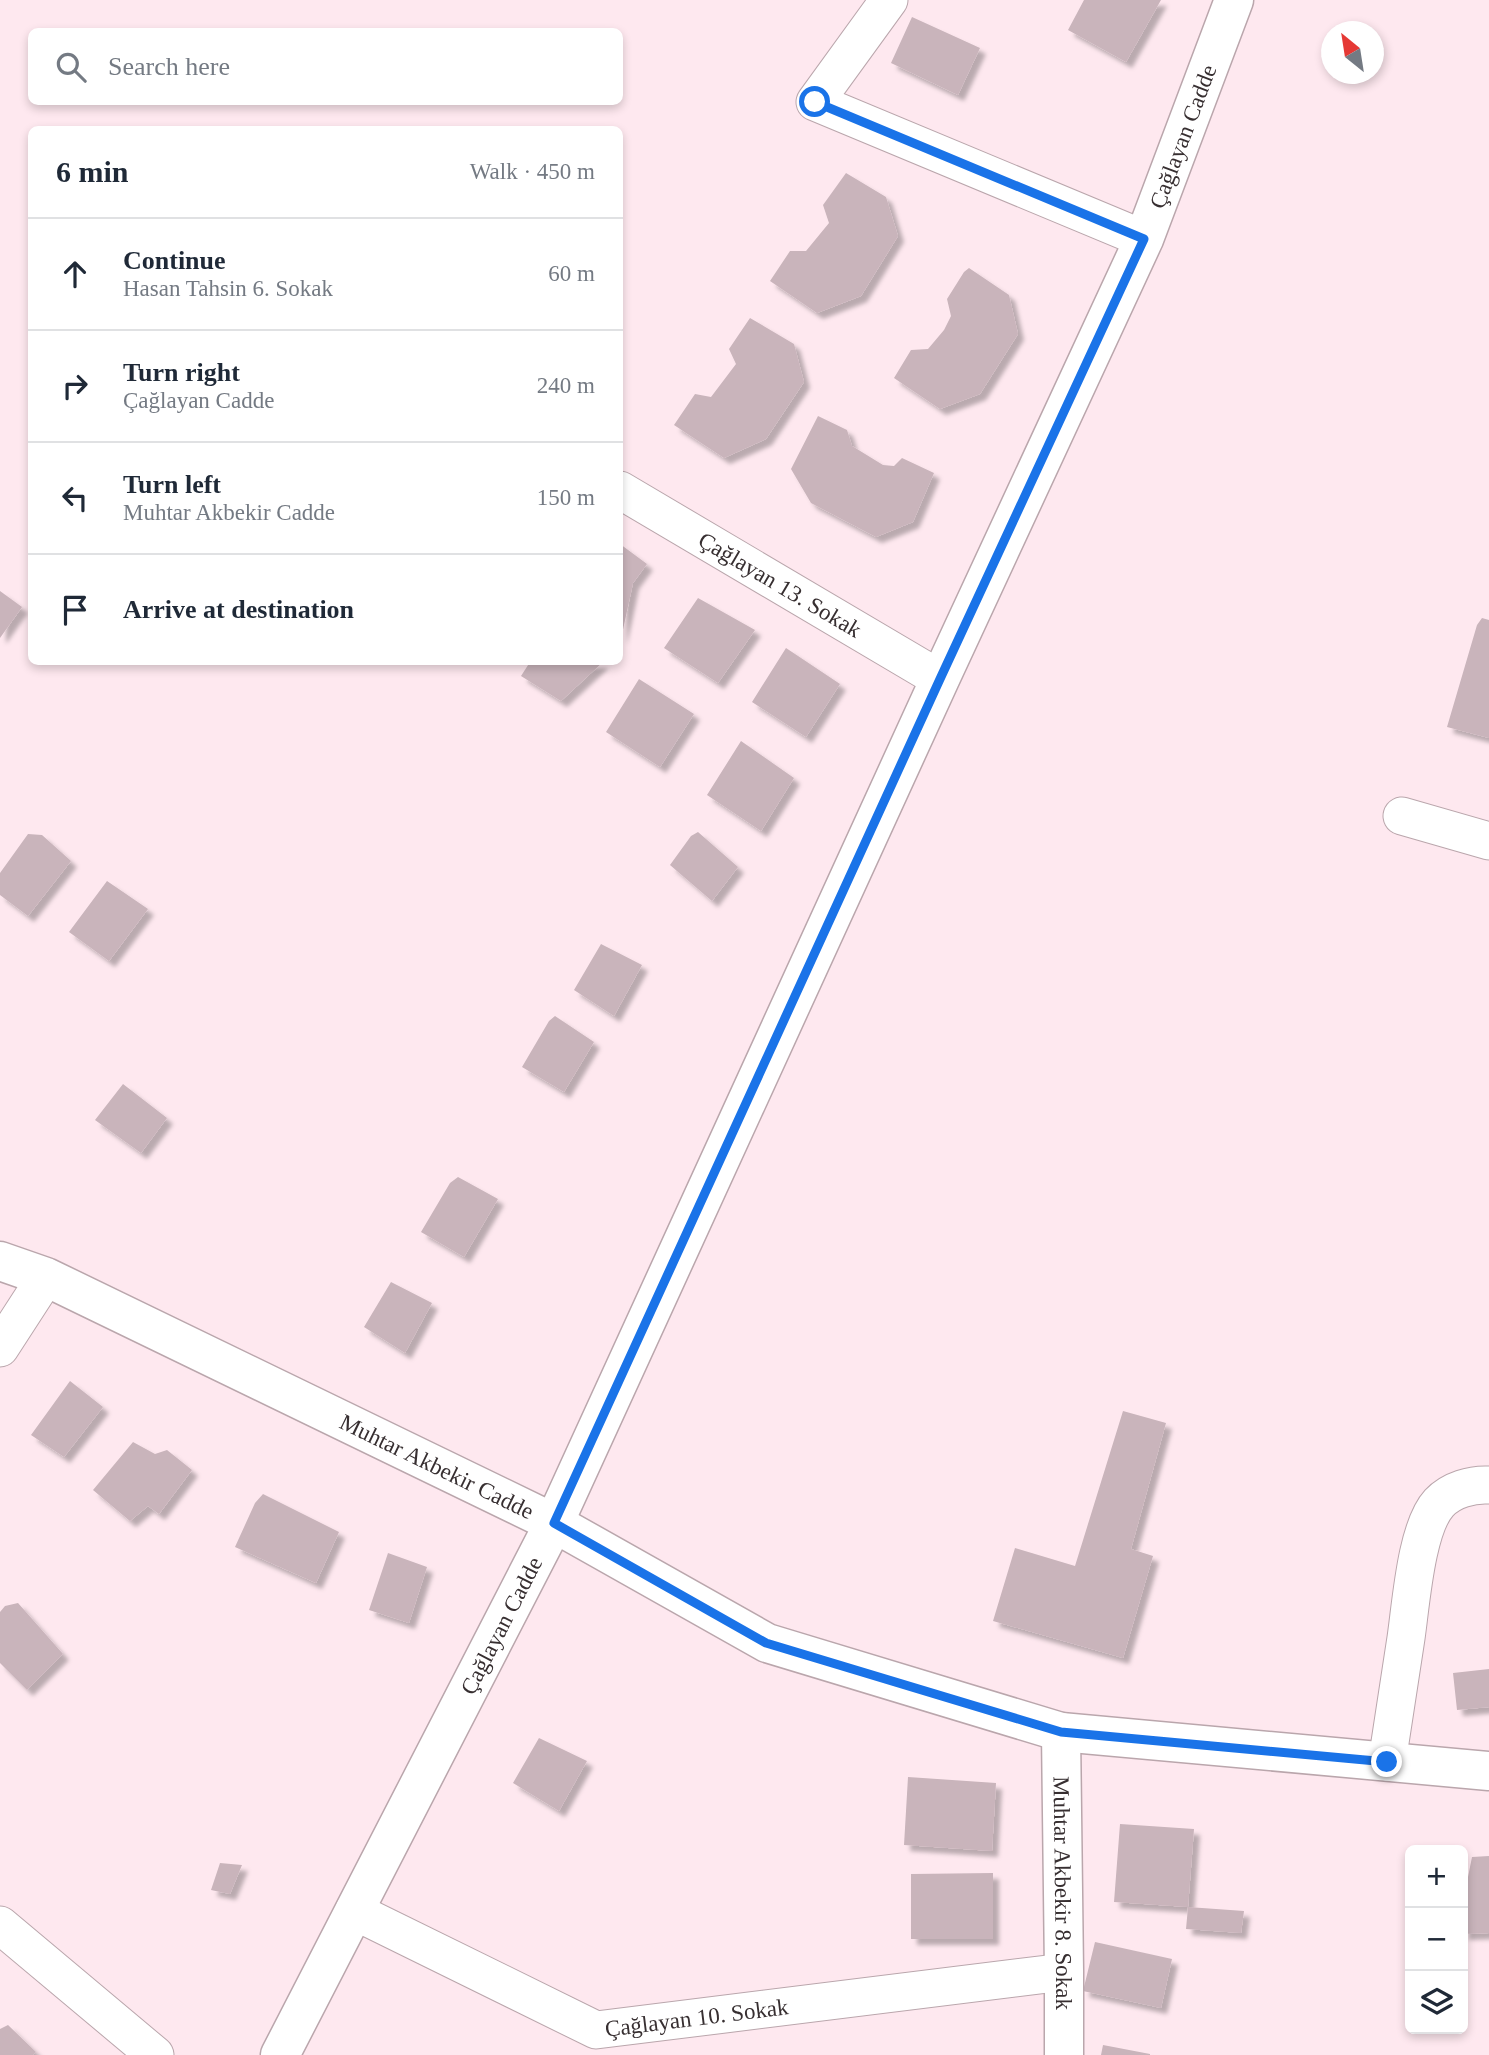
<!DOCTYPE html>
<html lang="en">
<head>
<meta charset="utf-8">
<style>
  :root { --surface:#fff; --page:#f2f2f3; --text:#1f2937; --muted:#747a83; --line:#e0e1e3 }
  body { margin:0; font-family:Georgia,serif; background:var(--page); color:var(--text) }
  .controls { position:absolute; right:21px; bottom:21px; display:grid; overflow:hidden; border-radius:10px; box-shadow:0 4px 10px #0003 }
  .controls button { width:63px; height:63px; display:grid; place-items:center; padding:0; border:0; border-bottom:2px solid var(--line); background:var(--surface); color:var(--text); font:35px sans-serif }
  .compass { position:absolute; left:1321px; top:21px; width:63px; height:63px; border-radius:50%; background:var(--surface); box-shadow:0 4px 10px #0003; rotate:330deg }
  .stop { position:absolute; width:21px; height:21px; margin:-16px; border:5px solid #1a73e8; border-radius:50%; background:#fff }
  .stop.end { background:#1a73e8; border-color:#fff; box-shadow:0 2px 7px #0008 }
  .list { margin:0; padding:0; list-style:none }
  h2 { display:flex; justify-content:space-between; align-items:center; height:91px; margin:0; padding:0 28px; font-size:30px }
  h2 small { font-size:23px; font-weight:400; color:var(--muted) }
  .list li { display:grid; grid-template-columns:46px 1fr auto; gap:21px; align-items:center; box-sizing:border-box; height:112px; padding:0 28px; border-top:2px solid var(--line) }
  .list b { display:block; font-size:26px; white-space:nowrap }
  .list p { margin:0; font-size:23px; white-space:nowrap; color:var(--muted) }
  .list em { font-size:23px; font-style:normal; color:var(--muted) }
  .icon { flex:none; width:38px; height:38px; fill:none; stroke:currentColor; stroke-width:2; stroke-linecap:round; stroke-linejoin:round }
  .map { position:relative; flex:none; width:1489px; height:2055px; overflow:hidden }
  .search { position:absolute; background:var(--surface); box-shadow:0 4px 10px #0003; left:28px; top:28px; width:595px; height:77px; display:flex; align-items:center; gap:18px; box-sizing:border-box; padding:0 24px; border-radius:10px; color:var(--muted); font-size:26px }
  .panel { position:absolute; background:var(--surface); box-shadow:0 4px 10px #0003; left:28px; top:126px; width:595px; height:539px; border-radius:10px }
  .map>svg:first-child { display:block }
  .building { fill:#c9b4bb; filter:url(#shadow) }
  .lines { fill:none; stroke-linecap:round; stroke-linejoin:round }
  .street-casing { stroke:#baa6ac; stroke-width:39 }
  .secondary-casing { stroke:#baa6ac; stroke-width:41 }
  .street { stroke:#fff; stroke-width:37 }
  .secondary { stroke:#fff; stroke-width:38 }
  .route { stroke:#1a73e8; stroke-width:9 }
  .labels { text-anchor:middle; stroke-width:7; stroke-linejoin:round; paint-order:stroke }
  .street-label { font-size:23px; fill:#372f31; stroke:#fffbfc }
</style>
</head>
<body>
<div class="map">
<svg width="1489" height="2055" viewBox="0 0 1489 2055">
  <defs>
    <filter id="shadow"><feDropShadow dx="6" dy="6" stdDeviation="2" flood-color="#0004"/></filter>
  </defs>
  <rect width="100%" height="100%" fill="#fee8ef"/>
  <path class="building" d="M1084,0H1161L1126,62L1068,30Z
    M912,17L980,48L958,95L891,63Z
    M846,173L886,197L898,236L861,296L817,313L770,281L790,251H806L829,223L823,205Z
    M969,268L1009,295L1018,334L980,394L940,409L894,378L911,350L928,349L944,330L951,316L947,299L964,272Z
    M750,318L794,344L804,382L766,439L724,458L674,425L695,394L711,397L736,364L729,349Z
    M818,416L847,430L852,446L883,465L894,466L902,458L934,473L913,522L876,537L811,503L791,469Z
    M620,544L647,564L633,583L621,639Z
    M0,591L22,607L0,638Z
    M698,598L755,630L718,683L664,648Z
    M1482,618L1489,620V738L1447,727L1477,625Z
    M786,648L840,684L806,737L752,702Z
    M530,662H603L561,701L521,676Z
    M639,679L694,714L660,767L606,732Z
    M741,741L794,778L761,831L707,795Z
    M698,832L738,867L712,901L670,865L691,836Z
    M28,834L42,835L71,861L28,916L0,895V873Z
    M107,881L148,909L109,961L69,932Z
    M601,944L642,965L614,1016L574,990Z
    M555,1016L594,1042L564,1092L522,1067L549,1021Z
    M123,1084L167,1118L141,1153L95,1120Z
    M458,1177L498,1199L464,1257L421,1232L450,1183Z
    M391,1282L432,1303L405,1353L364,1327Z
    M70,1381L103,1407L64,1457L31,1435Z
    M1123,1411L1166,1423L1131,1549L1153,1556L1123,1658L993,1621L1015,1548L1075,1566Z
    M133,1442L155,1454L167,1450L192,1470L159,1514L148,1506L130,1521L93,1490Z
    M263,1494L339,1532L316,1583L235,1547L255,1503Z
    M388,1553L427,1567L409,1623L369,1610Z
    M18,1603L63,1654L27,1690L0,1663V1612L5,1606Z
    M1489,1669V1707L1457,1710L1453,1673Z
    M539,1738L587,1761L559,1811L513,1783Z
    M908,1777L996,1783L992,1851L904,1845Z
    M1120,1824L1194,1829L1188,1907L1114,1902Z
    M1489,1856V1933L1463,1934V1881L1468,1877L1472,1857Z
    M220,1863L242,1865L230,1894L211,1890Z
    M993,1873V1939H911V1874Z
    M1188,1907L1244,1911L1241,1933L1186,1929Z
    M1095,1942L1172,1959L1161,2008L1083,1991Z
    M8,2025L36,2052L33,2055H0V2029Z
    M1103,2045L1150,2054V2055H1101Z"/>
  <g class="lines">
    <defs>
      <g id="street">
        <path d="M889,0L815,102L1144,239"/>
        <path id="s1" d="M620,490L940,679"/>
        <path d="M1402,816L1489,841"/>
        <path d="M0,1348L46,1277"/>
        <path d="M1387,1762C1393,1721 1400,1679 1406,1638C1411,1604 1416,1528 1439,1503C1451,1490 1472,1484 1489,1485"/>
        <path id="s2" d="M354,1911L596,2030L1064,1972"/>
        <path d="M0,1925L155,2055"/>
      </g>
      <g id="secondary">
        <path id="s3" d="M0,1261L46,1277L554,1523L767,1643L1061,1732L1489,1771"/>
        <path id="s4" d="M1061,1732L1064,1972V2055"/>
        <path id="s5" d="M280,2055L554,1523L940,679L1144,239L1234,0"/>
      </g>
    </defs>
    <use href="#street" class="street-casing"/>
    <use href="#secondary" class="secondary-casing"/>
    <use href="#street" class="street"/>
    <use href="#secondary" class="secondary"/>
  </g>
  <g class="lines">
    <path class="route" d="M815,102L1144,239L940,679L554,1523L766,1643L1061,1732L1387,1762"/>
  </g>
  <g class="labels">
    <g class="street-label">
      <text dy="8" stroke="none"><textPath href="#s5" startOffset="2121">Çağlayan Cadde</textPath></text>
      <text dy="8" stroke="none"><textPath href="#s1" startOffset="186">Çağlayan 13. Sokak</textPath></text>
      <text dy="8" stroke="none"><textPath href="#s3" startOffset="483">Muhtar Akbekir Cadde</textPath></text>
      <text dy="8" stroke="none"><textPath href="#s5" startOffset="483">Çağlayan Cadde</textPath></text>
      <text dy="8" stroke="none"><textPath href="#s4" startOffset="161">Muhtar Akbekir 8. Sokak</textPath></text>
      <text dy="8" stroke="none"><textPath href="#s2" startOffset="371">Çağlayan 10. Sokak</textPath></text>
    </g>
  </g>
</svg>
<div class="controls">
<button>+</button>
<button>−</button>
<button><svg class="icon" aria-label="layers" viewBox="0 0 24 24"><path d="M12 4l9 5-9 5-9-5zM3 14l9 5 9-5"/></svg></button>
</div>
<svg class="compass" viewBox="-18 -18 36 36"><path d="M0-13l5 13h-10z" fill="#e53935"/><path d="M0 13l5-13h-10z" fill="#747a83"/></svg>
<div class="stop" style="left:815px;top:102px"></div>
<div class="stop end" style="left:1387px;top:1762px"></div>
<div class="search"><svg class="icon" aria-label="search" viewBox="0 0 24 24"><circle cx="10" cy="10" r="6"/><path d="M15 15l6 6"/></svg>Search here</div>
<section class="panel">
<h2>6 min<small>Walk · 450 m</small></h2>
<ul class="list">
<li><svg class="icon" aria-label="ahead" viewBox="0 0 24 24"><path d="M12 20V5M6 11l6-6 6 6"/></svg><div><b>Continue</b><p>Hasan Tahsin 6. Sokak</p></div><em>60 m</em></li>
<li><svg class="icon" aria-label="right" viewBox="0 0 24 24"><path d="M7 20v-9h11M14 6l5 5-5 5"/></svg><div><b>Turn right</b><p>Çağlayan Cadde</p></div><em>240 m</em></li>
<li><svg class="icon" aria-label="left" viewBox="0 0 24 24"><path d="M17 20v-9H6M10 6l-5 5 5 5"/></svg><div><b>Turn left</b><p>Muhtar Akbekir Cadde</p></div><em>150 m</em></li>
<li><svg class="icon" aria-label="arrive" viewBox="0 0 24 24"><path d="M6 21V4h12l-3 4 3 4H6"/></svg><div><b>Arrive at destination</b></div></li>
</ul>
</section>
</div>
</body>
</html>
